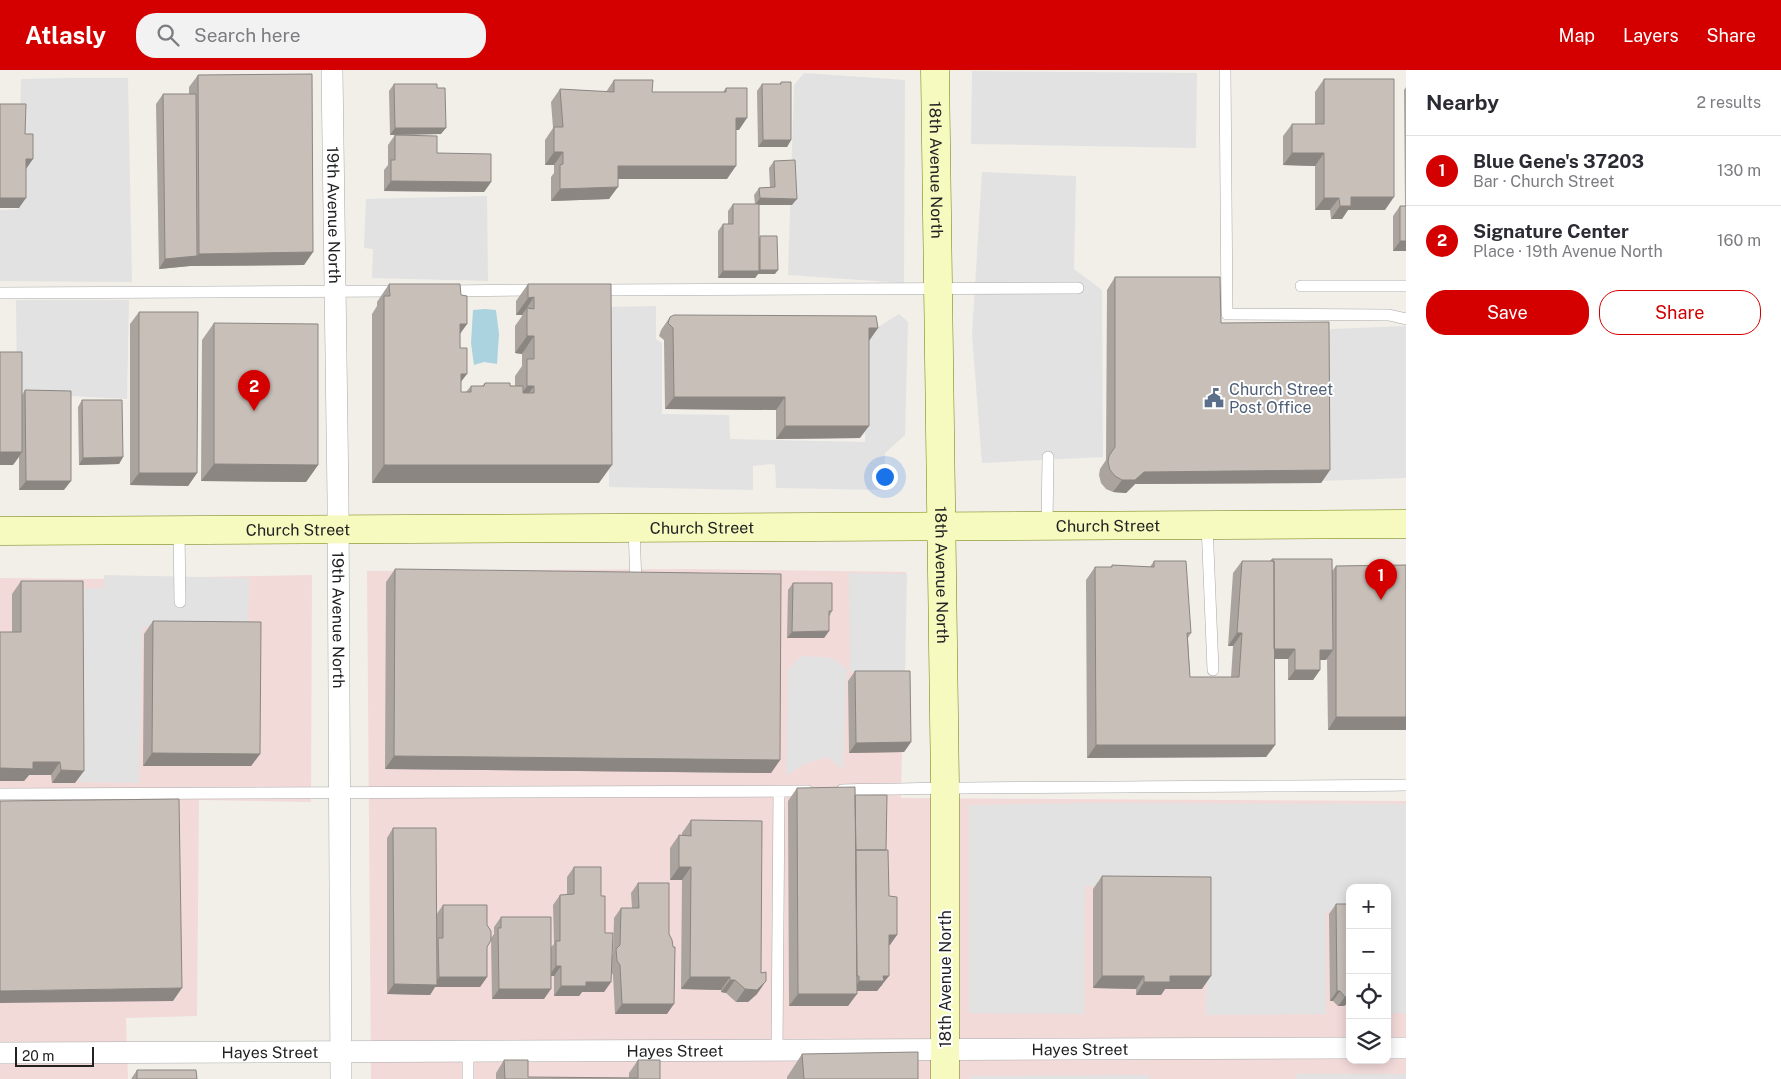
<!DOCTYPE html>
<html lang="en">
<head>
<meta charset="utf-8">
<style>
  :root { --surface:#fff; --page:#f2f2f3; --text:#2b2b33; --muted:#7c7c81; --line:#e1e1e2; --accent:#d40000 }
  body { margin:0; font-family:"Public Sans",sans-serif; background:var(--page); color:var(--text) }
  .controls { position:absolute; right:15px; bottom:15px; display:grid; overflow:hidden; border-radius:10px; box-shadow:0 2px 12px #0003 }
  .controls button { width:45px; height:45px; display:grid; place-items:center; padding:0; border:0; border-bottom:1px solid var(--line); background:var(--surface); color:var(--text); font:25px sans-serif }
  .scale { position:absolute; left:15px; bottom:12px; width:79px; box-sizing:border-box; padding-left:5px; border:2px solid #222; border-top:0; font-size:14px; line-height:18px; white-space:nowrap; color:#222; -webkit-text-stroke:4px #fff; paint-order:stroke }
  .you { position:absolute; left:884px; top:406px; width:18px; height:18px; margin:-12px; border:4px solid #fff; border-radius:50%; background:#1a73e8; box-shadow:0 0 0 8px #1a73e833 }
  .badge { display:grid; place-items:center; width:32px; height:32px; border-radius:50%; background:var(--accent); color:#fff; font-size:16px; font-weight:700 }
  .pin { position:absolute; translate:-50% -41px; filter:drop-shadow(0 1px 2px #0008) }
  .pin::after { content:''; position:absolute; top:26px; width:18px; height:15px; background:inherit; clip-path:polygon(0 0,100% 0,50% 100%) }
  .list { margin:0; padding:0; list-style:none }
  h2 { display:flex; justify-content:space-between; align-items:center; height:65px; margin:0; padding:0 20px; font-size:21px }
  h2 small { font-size:16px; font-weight:400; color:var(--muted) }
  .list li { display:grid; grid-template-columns:32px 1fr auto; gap:15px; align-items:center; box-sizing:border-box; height:70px; padding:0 20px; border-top:1px solid var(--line) }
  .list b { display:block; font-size:19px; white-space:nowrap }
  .list p { margin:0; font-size:16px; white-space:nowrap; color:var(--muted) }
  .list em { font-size:16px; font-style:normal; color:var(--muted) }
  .actions { display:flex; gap:10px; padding:15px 20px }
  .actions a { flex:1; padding:11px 0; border:1px solid var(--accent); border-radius:20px; text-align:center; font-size:18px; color:var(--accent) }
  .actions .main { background:var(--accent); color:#fff }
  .icon { flex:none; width:28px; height:28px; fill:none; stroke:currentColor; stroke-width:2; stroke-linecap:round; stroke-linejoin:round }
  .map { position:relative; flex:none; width:1406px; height:1009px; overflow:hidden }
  header { display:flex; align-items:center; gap:30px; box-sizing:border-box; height:70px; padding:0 25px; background:var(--accent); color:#fff }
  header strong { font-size:24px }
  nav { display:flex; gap:28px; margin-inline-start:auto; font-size:18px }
  .search { width:350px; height:45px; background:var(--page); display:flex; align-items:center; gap:12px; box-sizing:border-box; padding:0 18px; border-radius:20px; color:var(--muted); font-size:19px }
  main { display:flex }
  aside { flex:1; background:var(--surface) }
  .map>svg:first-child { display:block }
  .commercial { fill:#f2dad9; fill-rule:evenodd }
  .parking { fill:#e2e2e2 }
  .water { fill:#aad3df }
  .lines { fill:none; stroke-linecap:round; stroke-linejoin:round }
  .service-casing { stroke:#a9a9a9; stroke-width:12 }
  .minor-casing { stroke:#a9a9a9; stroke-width:22 }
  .secondary-casing { stroke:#707d05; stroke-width:29 }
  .service { stroke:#fff; stroke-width:11 }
  .minor { stroke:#fff; stroke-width:21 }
  .secondary { stroke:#f7fabf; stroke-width:28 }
  .wall { fill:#aba49e }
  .shaded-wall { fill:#8b8681 }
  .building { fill:#c7bfb8; stroke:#8b8681 }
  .labels { text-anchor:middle; stroke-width:4; stroke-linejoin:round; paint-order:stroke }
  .street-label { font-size:16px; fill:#222; stroke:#fff }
  .service-label { font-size:16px; fill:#4e5e75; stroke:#fff; text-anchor:start }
</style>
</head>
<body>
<header>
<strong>Atlasly</strong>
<div class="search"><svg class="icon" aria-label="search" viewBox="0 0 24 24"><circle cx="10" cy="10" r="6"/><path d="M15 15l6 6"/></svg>Search here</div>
<nav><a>Map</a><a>Layers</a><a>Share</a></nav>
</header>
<main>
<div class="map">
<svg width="1406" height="1009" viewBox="0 0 1406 1009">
  <rect width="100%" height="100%" fill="#f2efe9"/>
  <path class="commercial" d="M687,499L906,502L901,728L1406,731V1009H371L367,501ZM1350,818H1387V990H1350Z
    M312,505L311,732L199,730L197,946L126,948L128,1009H0V508L89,509Z"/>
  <path class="parking" d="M972,1L1197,3L1196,78L971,74Z
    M804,3L905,10L904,213L788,205L794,15Z
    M71,8H128L132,212L0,211V140L18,139L21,9Z
    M982,102L1076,106L1074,199L1102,220L1103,387L982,393L972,265Z
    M487,126L488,211L372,208L373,179L364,178L366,129Z
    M16,230H129L127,329L17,323Z
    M656,236V269L662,273V344L729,345L730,369L865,372L866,275L872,261L899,244L908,252L905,365L885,383L884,420L776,418L775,395L771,394L753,396V420L609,417V237Z
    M1406,256V408L1322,411L1323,267L1331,259Z
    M849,503L907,504L905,603L850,602Z
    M104,505L249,508L248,560L143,557L139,713L79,712L76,519L104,518Z
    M801,586L832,588L847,599L843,700L828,687L807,693L786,705L788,600Z
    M1085,733L1406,734V943H1388L1387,818H1350V842L1326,841V944L1206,945L1208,819L1085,816L1084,944L969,943V735Z
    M1296,1004H1406V1009H1297Z
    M1149,1005V1009H970V1006Z"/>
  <path class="water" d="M485,239L496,240L499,264L497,294L484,292L474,295L471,273L473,240Z"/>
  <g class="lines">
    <defs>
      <path id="service" d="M1225,0L1227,244L1389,245L1406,249
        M1301,216H1406
        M597,220L1078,218
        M445,221L539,220
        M0,223L399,221
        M1207,454L1213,600
        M1047,455L1048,387
        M634,457L636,515
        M179,460L180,532
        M842,720C1030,716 1218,717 1406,715
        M0,724L808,721
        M777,980L779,721
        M468,1009V981"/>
      <g id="minor">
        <path id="s1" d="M332,0L338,428L341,1009"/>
        <path d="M1387,978H1406"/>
        <path id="s2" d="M0,983L1350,978"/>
      </g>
      <g id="secondary">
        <path id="s3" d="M935,0L945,717V1009"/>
        <path id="s4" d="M0,461L1406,454"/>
      </g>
    </defs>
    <use href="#service" class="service-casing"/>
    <use href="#minor" class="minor-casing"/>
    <use href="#secondary" class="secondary-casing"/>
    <use href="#service" class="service"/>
    <use href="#minor" class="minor"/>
    <use href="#secondary" class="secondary"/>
  </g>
  <path class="wall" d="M198,5L313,182L304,195L190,196L159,199L156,34L163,24H189V17Z
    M1324,9L1385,140H1348L1342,149H1331L1330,140H1315V96L1283,95V66L1292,54H1315V22Z
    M614,10L652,22H723L726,18L739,60H736L727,109H618L609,129L551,131V107L554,103V95H545V70L553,58L551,32L560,19L606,22Z
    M781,12L791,70L787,77H758L757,21L762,14H780Z
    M394,14L437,18L441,64L390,65L389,21Z
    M1406,17V181H1393V146L1400,136H1405L1404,20Z
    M395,65L437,83L491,112L484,122L384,121V100L388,95V75Z
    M774,91L792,135H759V167L775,204H758L755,208H718V161L723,154H728V141L733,134H755L754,125L759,118L770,117L769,98Z
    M1115,207L1221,253L1330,400L1321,413L1135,414L1126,423L1113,422L1106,419L1101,413L1099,405L1100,399L1106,390L1107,220Z
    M389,214L461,225L467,254L460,263L461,322H466L471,316H482L485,313L515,316V306L522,296V284L515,283V256L522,246V245H516V231L528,214H611L599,413H372V244L377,236V232Z
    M139,242L197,403L188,416L130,415V254Z
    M670,247L878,258L869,270L860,368L776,369V340L665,339L664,270L659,266L661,260Z
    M214,253L318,395L306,412L201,411L202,270Z
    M25,320L64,420H19V387L13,395L22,325Z
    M82,330L123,387L119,394L79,395L78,337Z
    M1272,489L1332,501L1336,496L1406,495V660H1328L1327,588L1326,590H1320V600L1313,610H1288V589H1274L1275,675L1266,687L1087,688L1086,510L1095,497H1111L1112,495L1150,497L1154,491L1191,563L1188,568L1190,607H1231L1233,576H1228L1233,503L1242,491H1270Z
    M395,499L780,690L771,703L385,699L386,512Z
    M21,511L75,713H52L51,705H29L24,711H0V562H12V524Z
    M793,513L832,541L829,547V561L824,568H787L788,520Z
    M153,551L260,684L251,696H143L144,564Z
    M855,601L911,672L904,682L849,683L848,611Z
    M797,718L855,725L886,780L889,826L890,875H889L882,916H881L877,921H857L848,936H789L788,731Z
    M691,750L757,924L748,932H736L726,923L721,922V920L681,919L682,810H670V778L679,765H682V763Z
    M393,758L436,845L443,835L487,877V907L480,917H435L430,925L387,924V768Z
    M574,797L601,826L605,863L612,885L613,884L614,848L621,838H632L631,823L638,813L667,944H615L613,905L611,902V912L604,922H582L579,926H554V906H551L544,929H492L491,868L494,864V857L501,847L551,877L554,874L553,835L560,825H567V807Z
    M1102,806L1202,919H1165L1161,925H1136V919L1093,918V819Z
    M1336,834H1350V931L1344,936H1338L1333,931H1330L1329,844Z
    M802,984L918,1009H787V1007Z
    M504,990L528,1007L629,1008V1003L638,990L660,1009H496V1003Z
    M137,1000L197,1009H131Z"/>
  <path class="shaded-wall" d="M736,48H747L739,60H727Z
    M395,58H446L441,64L390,65Z
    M763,70H791L787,77H758Z
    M554,82H563L554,95H545Z
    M1292,83H1324L1315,96L1283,95Z
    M26,89H33L26,99H19Z
    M618,96H736L727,109H609Z
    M391,111L491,112L484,122L384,121Z
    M618,117L609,129L551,131L560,119Z
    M1351,127H1394L1385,140H1348L1342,149H1331L1340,136Z
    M0,128H26L19,138H0Z
    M760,128L797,129L792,135H755Z
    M1324,128H1339L1330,140H1315Z
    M1400,171H1406V181H1393Z
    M313,182L304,195L190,196L159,199L165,189L197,186L199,184Z
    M760,200H778L775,204H758L755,208H718L723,201Z
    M534,227L522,245H516L528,228Z
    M460,254H467L455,271Z
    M869,258H878L869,271Z
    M527,266H534L522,284L515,283Z
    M461,304H467L454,321Z
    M527,316H534L522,333H515Z
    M674,327H785L776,340L665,339Z
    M785,356H869L860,368L776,369Z
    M0,382H22L13,395H0Z
    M123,387L119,394L79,395L83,388Z
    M214,394L318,395L306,412L201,411Z
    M384,395H612L599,413H372Z
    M1330,400L1321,413L1135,414L1126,423L1113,422L1122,410L1144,402Z
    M139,403H197L188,416L130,415Z
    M26,411H71L64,420H19Z
    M829,561L824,568H787L792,562Z
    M1237,563H1242L1233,576H1228Z
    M1272,579H1295L1288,589H1265Z
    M1320,580H1333L1326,590H1313Z
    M1295,600H1320L1313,610H1288Z
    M1336,647H1406V660H1328Z
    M911,672L904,682L849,683L856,673Z
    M1096,675H1275L1266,687L1087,688Z
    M152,683L260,684L251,696H143Z
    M394,686L780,690L771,703L385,699Z
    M33,692H60L51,705H29L24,711H0V698Z
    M61,700L84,701L75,713H52Z
    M679,797H691L682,810H670Z
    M889,865H897L890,875H882Z
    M556,896H561L554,906H549Z
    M883,906H889L877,921H852L859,911Z
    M1102,906H1144L1136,919L1093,918Z
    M1170,906H1211L1202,919H1165L1161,925H1136L1144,912Z
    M439,907H487L480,917H435L430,925L387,924L394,914L434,915Z
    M690,907H730L721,920L681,919Z
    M730,910H735L726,923L721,922Z
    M766,911L757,924L748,932H736L745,919Z
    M586,912H611L604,922H582L579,926H554L561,916Z
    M182,918L173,931L0,933V921Z
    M499,919H551L544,929H492Z
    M1337,921H1340L1333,931H1330Z
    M798,924H857L848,936H789Z
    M1350,926V931L1344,936H1338L1345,927Z
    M622,934H674L667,944H615Z"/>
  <path class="building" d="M312,4L313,182L199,184L198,5Z
    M1324,9H1394V127H1351V136H1340L1339,128H1324V83H1292V54H1324Z
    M614,10H653L652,22H726V18H747V48H736V96H618V117L560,119V95L563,94V82H554V57H563L560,19L614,22Z
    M781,12H791V70H763L762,14H781Z
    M394,14H437V18H445L446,58H395Z
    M163,24H196L197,186L165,189Z
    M0,34H26L25,64H33V89H26V128H0Z
    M395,65L437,66V83L491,84V112L391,111V90H395Z
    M795,90L797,129L760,128L759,118L775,117L774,91Z
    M733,134H759V201H723V154H733Z
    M1400,136H1406V171H1400Z
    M760,166H777L778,200H760Z
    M1115,207H1220L1221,253L1329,252L1330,400L1144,402L1135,410H1122L1115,406L1110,400L1108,392L1109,386L1115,377Z
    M389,214H460L461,225L467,226V254H460V278H467V304H461V322H471V316H484L485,313H510V316H523V323H534V316H527V289H534V266H527V238L534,239V227L528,228V214H611L612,395H384V226H390Z
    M139,242H198L197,403H139Z
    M674,245L876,246L878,258H869V356H785V327H674L673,258L668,253L670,247Z
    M214,253L318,254V395L214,394Z
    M0,282H22V382H0Z
    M25,320L71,321V411H26Z
    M82,330H122L123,387L83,388Z
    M1272,489H1332L1333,580H1320V600H1295V579H1274V491H1272Z
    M1154,491H1186L1191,563H1187L1190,607H1239L1242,563H1237L1242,491H1274L1275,675H1096L1095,497H1112V495L1154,497Z
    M1406,495V647H1336V496Z
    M395,499L781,504L780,690L394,686Z
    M21,511H83L84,701L61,700L60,692H33V699L0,698V562H21Z
    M793,513H832V541H829V561L792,562Z
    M153,551L261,552L260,684L152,683Z
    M855,601H910L911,672L856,673Z
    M855,717L857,924H798L797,718Z
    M855,725H887L886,780H856Z
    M179,729L182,918L0,921V731Z
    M691,750L762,751L761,903L766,902V911L757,920L745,919L735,910H730V907H690L691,797H679V765L691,766Z
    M393,758H436L437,915L394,914Z
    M856,780H888L889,826L897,827V865H889V906H883L884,911H859V906H857Z
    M574,797H601V826H605V863H613L611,912H586V916H561V896H556V871H560V825L574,824Z
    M1102,806L1211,807V906H1170V912H1144V906H1102Z
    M638,813H669V864L672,870L673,877H675L674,934H622L620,895L617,891L616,879L620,875L621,838H639Z
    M1336,834H1350V926L1345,927L1340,921H1337Z
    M443,835H487V855L491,861V870L487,877V907H439L438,868H443Z
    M501,847H551V919H499L498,858H501Z
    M918,982V1009H804L802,984Z
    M504,990H528V1007L638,1008V990H660V1009H505Z
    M137,1000H196L197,1009H137Z"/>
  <defs>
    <symbol id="civic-bare" viewBox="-9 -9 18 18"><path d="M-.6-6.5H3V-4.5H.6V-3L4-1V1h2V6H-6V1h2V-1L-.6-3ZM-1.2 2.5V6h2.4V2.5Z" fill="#5c6f8a" stroke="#fff" stroke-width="2.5" paint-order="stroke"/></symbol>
  </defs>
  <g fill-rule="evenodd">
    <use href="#civic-bare" x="1200" y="314" width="28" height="28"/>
  </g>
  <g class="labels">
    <g class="street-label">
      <text dy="6" stroke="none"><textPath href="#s3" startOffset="100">18th Avenue North</textPath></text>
      <text dy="6" stroke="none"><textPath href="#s1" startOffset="145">19th Avenue North</textPath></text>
      <text dy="6" stroke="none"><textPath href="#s4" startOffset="1108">Church Street</textPath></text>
      <text dy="6" stroke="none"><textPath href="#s4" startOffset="702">Church Street</textPath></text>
      <text dy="6" stroke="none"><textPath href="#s4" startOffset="298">Church Street</textPath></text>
      <text dy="6" stroke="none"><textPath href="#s3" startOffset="505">18th Avenue North</textPath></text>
      <text dy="6" stroke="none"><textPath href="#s1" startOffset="550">19th Avenue North</textPath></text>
      <text transform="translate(945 909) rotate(-90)" y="6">18th Avenue North</text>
      <text dy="6" stroke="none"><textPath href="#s2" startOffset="1080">Hayes Street</textPath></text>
      <text dy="6" stroke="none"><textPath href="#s2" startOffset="675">Hayes Street</textPath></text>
      <text dy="6" stroke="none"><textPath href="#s2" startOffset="270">Hayes Street</textPath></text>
    </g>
    <g class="service-label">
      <text x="1229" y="325">Church Street<tspan x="1229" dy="18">Post Office</tspan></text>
    </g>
  </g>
</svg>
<div class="controls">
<button>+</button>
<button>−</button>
<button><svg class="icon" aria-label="locate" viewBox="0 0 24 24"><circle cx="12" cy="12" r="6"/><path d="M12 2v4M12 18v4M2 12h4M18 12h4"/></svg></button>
<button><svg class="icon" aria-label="layers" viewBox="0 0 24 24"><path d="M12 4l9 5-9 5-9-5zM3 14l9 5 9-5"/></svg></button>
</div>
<div class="scale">20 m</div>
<div class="you"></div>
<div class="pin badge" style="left:1381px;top:530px">1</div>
<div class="pin badge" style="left:254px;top:341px">2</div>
</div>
<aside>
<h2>Nearby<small>2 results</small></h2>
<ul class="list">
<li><span class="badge">1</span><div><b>Blue Gene's 37203</b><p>Bar · Church Street</p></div><em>130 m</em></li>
<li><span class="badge">2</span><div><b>Signature Center</b><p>Place · 19th Avenue North</p></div><em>160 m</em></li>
</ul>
<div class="actions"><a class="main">Save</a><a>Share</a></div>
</aside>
</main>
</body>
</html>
